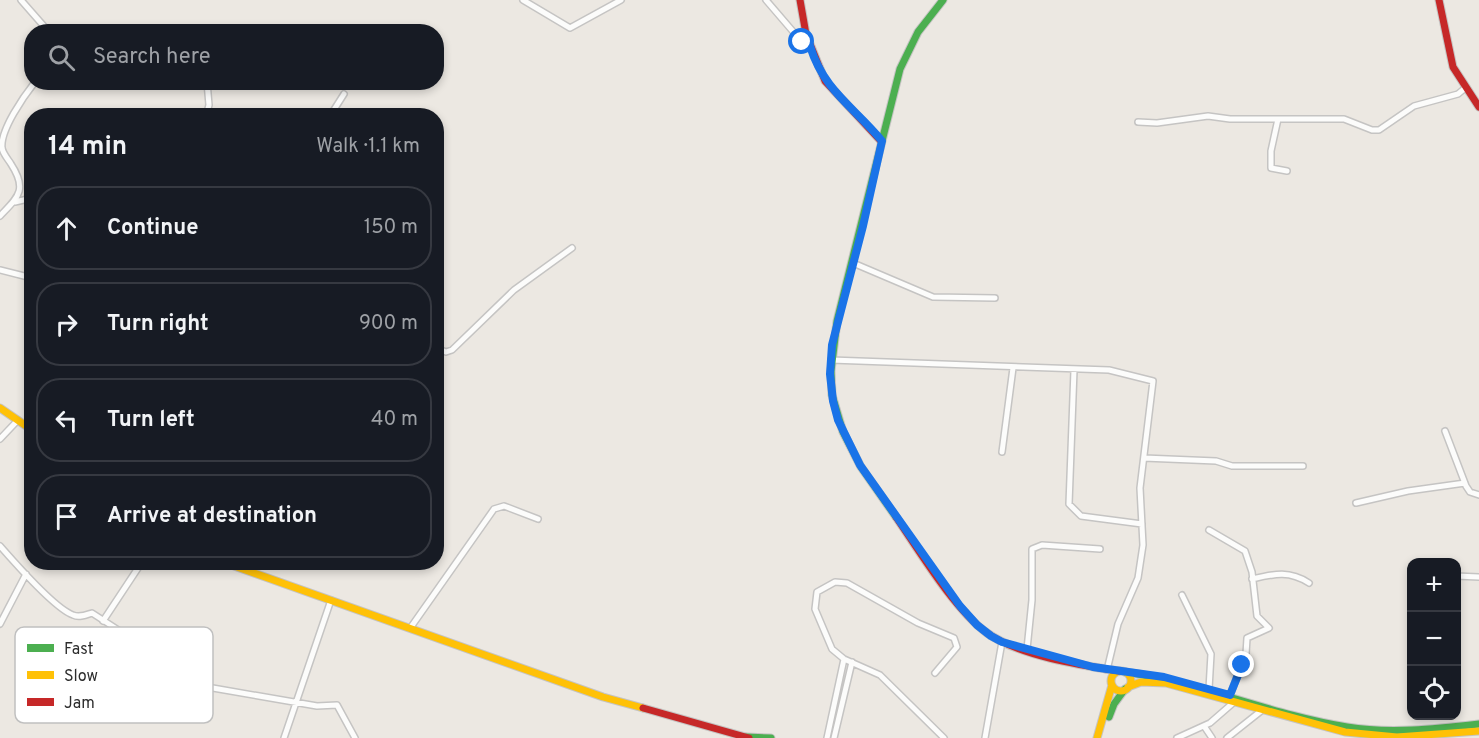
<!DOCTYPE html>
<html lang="en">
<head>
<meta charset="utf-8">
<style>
  :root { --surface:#171b24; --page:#242831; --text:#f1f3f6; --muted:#9ea1a6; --line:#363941 }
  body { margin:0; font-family:Overpass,sans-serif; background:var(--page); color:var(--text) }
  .controls { position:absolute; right:18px; bottom:18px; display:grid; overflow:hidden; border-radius:12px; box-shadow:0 3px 9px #0003 }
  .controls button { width:54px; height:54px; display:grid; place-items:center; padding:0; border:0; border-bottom:2px solid var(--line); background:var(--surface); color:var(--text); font:30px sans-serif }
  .stop { position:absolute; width:18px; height:18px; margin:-14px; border:4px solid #1a73e8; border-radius:50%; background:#fff }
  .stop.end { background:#1a73e8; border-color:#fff; box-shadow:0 2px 6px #0008 }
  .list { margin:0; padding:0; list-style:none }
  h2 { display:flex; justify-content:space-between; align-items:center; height:78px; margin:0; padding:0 24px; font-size:26px }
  h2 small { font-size:20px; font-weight:400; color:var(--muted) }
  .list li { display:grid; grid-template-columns:39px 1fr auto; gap:18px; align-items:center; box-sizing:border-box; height:84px; margin:0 12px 12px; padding:0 12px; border:2px solid var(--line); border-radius:24px }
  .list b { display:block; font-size:22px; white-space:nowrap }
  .list em { font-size:20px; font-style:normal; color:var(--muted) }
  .icon { flex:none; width:33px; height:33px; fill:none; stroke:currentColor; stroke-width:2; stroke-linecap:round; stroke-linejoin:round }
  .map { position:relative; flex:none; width:1479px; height:738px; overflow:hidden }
  .search { position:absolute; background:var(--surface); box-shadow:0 3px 9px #0003; left:24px; top:24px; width:420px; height:66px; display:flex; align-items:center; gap:15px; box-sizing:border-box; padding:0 21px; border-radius:24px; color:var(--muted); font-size:22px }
  .panel { position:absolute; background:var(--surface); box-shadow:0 3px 9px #0003; left:24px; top:108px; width:420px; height:462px; border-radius:24px }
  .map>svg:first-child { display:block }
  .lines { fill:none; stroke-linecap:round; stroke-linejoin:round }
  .street-casing { stroke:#c5c4c3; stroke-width:8 }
  .fast-casing { stroke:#c5c4c3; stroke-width:9 }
  .slow-casing { stroke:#c5c4c3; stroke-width:9 }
  .jam-casing { stroke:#c5c4c3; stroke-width:9 }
  .street { stroke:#fcfcfb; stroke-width:5 }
  .fast { stroke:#4caf50; stroke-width:7 }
  .slow { stroke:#ffc107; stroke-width:7 }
  .jam { stroke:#c62828; stroke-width:7 }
  .route { stroke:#1a73e8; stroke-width:8 }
  .key { fill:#fff; stroke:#c0c0c0; stroke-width:1.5 }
  .key-label { font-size:16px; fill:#2d2d2d }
</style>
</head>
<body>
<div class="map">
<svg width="1479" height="738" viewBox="0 0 1479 738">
  <rect width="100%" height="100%" fill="#ece8e2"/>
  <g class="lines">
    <defs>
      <path id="street" d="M21,0L49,32
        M523,0L570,28L621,0
        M766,0L802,42L810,46
        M117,32H142
        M206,116L209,105L207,82
        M330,116L344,94
        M1278,119L1271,151V168L1287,171
        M1138,122L1157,123L1208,116L1230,119H1344L1372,130H1379L1414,106L1458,94L1464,89
        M15,202L32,198
        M0,216C18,197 28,190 11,164C8,159 3,154 2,148C0,130 24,96 35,82
        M853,263L933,297L995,298
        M0,270L32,278
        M436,348L446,352L452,350L514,290L572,248
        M831,360L1109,370L1153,381L1140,488L1143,545L1138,578L1118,624L1107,670
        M1074,370L1069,504L1081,516L1142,524
        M25,425L32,419
        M1445,431L1466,486L1470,492L1479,495
        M0,439L18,420
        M1002,452L1013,368
        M1144,458L1216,461L1232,466H1303
        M1356,503L1408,491L1465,483
        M1209,530L1245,551L1252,572L1257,616L1269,628L1247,638L1246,654L1230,695
        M0,546C14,562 55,609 73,615C79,618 86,615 92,613L143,646L149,668L184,683L317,706L337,705L355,738
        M1456,576L1479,577
        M1252,579C1274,574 1289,570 1309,583
        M1182,595L1211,654L1209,689
        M103,621L142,562
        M0,624L26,574
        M411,627L494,509L504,506L538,519
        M1027,649L1032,600V549L1042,545L1100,549
        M935,673L957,647L954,638L918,623L847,583L835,582L817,592L815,609L832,649L844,659L880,675L944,738
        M1204,726L1212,738
        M284,738L331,600
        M827,738L844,659
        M834,738L852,662
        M985,738L1002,642
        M1177,738L1210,723L1233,703
        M1227,738L1261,711"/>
      <path id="fast" d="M896,517L861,467L843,432L832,395L831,371L837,321L900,69L918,32L943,0
        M1125,672C1201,683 1271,715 1347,727C1390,734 1435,729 1479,724
        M1109,717L1114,704L1125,689
        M746,737L771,738"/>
      <path id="slow" d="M0,408L32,430
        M223,562L603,697L643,708
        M1111 681a10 10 0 1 1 20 0a10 10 0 1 1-20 0Z
        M1128,687L1141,682L1166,683L1345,732L1397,737L1479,731
        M1097,738L1112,685"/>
      <path id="jam" d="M800,0L806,34L825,81L881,141
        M1439,0L1453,67L1479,107
        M896,517C920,552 954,609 987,633C1020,656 1079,665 1119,671
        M643,708L749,738"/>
    </defs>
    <use href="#street" class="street-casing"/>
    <use href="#fast" class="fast-casing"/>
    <use href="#slow" class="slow-casing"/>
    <use href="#jam" class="jam-casing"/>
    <use href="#street" class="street"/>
    <use href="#fast" class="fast"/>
    <use href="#slow" class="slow"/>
    <use href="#jam" class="jam"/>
  </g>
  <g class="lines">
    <path class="route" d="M802,42L810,46C824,91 854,107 882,141L863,226L832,345L830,374L833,401L838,420L860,465L960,606L977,625L991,636L1002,642L1093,667L1164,677L1230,695L1242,665"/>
  </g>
  <rect x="15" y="627" width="198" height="96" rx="9" class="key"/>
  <rect x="27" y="644" width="27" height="8" fill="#4caf50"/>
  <rect x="27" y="671" width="27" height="8" fill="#ffc107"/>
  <rect x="27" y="698" width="27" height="8" fill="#c62828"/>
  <g class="key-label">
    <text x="64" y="654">Fast</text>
    <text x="64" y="681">Slow</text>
    <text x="64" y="708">Jam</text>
  </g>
</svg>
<div class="controls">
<button>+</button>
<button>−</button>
<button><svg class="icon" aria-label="locate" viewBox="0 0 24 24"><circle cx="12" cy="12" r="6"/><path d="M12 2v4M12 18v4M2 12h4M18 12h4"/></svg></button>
</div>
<div class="stop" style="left:802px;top:42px"></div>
<div class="stop end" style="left:1242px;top:665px"></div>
<div class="search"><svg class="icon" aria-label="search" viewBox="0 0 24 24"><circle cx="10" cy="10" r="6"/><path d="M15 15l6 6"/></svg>Search here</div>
<section class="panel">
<h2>14 min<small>Walk · 1.1 km</small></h2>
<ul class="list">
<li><svg class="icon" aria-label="ahead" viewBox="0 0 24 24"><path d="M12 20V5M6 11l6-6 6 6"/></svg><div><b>Continue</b></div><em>150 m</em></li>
<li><svg class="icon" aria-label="right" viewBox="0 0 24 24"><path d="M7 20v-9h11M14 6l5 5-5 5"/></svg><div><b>Turn right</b></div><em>900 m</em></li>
<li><svg class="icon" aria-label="left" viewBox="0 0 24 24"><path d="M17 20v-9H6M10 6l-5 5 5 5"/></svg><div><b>Turn left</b></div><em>40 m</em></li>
<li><svg class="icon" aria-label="arrive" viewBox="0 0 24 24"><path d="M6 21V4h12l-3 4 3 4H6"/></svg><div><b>Arrive at destination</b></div></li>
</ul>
</section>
</div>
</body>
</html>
